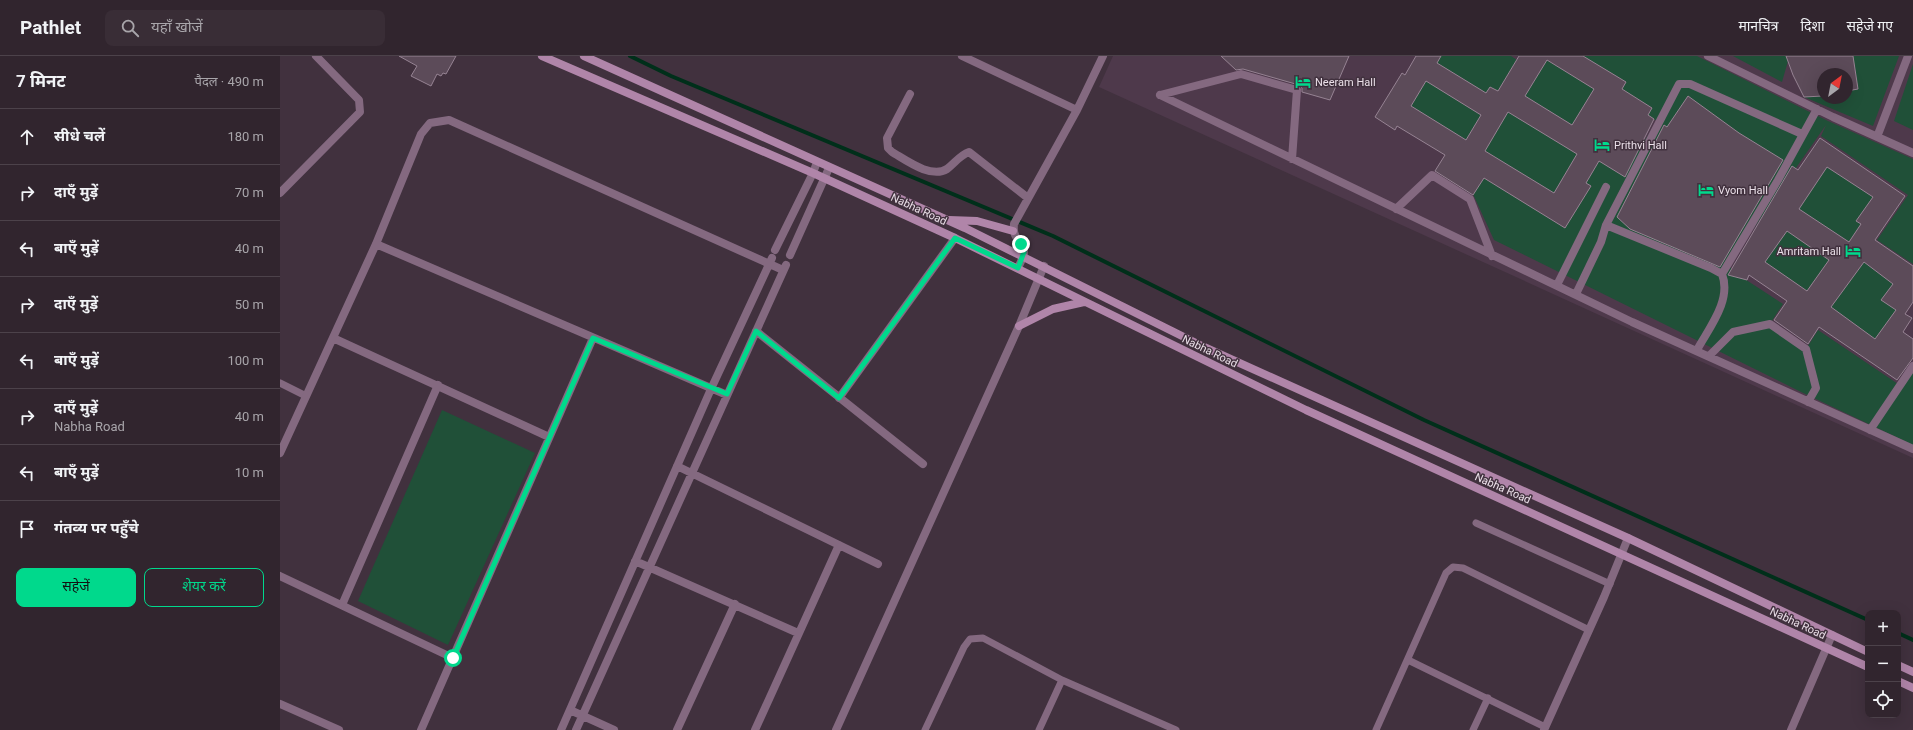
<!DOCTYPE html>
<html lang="hi">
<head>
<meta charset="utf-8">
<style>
  :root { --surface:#31252e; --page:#392d36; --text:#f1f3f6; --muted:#a8a5aa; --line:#4c424a; --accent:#00d98c }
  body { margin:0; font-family:Roboto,"Noto Sans Devanagari",sans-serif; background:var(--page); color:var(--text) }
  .controls { position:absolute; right:12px; bottom:12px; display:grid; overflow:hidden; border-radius:8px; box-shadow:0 4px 16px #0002 }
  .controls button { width:36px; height:36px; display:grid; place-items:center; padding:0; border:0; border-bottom:1px solid var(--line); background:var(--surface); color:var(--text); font:20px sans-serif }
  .compass { position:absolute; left:1537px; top:12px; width:36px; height:36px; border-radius:50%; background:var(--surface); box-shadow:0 4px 16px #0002; rotate:32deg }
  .stop { position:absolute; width:12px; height:12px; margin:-9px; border:3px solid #00d98c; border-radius:50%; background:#fff }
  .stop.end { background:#00d98c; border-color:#fff; box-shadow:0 1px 4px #0008 }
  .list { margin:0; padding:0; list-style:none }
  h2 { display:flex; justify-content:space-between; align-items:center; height:52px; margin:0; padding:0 16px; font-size:17px }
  h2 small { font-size:13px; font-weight:400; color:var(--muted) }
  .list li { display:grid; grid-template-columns:26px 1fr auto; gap:12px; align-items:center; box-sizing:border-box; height:56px; padding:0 16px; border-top:1px solid var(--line) }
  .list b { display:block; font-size:15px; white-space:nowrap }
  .list p { margin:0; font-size:13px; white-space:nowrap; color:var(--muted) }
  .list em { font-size:13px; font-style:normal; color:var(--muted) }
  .actions { display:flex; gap:8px; padding:12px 16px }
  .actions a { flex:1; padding:9px 0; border:1px solid var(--accent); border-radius:8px; text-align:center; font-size:14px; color:var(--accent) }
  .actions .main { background:var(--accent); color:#111 }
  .icon { flex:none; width:22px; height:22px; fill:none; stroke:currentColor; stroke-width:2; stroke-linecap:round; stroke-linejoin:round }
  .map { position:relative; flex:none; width:1633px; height:674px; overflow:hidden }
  header { display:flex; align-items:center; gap:24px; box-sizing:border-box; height:56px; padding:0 20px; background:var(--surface); border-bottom:1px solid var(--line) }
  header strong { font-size:19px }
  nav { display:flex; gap:22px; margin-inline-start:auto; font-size:14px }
  .search { width:280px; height:36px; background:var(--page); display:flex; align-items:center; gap:10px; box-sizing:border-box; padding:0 14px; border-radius:8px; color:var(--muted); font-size:15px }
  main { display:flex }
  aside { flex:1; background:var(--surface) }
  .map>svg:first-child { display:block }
  .built { fill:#4e394b; fill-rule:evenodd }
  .green { fill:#205038 }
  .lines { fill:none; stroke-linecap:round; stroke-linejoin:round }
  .stream { stroke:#002f1a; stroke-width:4 }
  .building { fill:#5c4b59; stroke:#968393; fill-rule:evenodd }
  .service { stroke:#846980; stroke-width:7 }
  .minor { stroke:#846980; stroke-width:8 }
  .tertiary { stroke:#846980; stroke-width:8 }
  .secondary { stroke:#b085a9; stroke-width:8 }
  .route { stroke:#00d98c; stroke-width:5 }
  .labels { text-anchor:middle; stroke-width:3; stroke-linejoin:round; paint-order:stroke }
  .poi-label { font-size:11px; fill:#ebe0e9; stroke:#41313e; text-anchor:start }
  .street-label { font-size:11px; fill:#ebe0e9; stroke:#41313e }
</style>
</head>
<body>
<header>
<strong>Pathlet</strong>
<div class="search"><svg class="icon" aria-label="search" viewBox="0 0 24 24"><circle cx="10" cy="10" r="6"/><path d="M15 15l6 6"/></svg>यहाँ खोजें</div>
<nav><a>मानचित्र</a><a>दिशा</a><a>सहेजे गए</a></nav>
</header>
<main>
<aside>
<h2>7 मिनट<small>पैदल · 490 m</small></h2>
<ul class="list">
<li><svg class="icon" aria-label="ahead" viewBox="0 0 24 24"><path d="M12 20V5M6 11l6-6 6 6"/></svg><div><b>सीधे चलें</b></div><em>180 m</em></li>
<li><svg class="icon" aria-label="right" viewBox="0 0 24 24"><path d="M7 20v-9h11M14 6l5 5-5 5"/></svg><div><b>दाएँ मुड़ें</b></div><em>70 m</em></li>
<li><svg class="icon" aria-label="left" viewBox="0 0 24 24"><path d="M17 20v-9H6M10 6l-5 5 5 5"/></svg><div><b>बाएँ मुड़ें</b></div><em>40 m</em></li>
<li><svg class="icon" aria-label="right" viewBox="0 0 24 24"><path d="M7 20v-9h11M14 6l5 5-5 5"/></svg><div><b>दाएँ मुड़ें</b></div><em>50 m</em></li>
<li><svg class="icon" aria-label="left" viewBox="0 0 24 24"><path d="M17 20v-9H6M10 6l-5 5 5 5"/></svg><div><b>बाएँ मुड़ें</b></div><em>100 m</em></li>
<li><svg class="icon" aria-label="right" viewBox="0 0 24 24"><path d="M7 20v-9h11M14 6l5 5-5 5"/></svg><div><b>दाएँ मुड़ें</b><p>Nabha Road</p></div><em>40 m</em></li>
<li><svg class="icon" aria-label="left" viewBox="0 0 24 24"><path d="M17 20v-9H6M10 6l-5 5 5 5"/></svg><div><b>बाएँ मुड़ें</b></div><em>10 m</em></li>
<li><svg class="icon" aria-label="arrive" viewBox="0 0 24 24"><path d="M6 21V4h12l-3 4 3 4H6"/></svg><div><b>गंतव्य पर पहुँचे</b></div></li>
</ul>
<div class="actions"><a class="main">सहेजें</a><a>शेयर करें</a></div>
</aside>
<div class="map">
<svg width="1633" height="674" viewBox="0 0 1633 674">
  <rect width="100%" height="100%" fill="#41313e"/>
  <path class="built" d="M833,0H1633V402L819,31ZM1543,18H1567V42H1543Z"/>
  <path class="green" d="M1161,0H1231L1237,4L1218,35L1210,31L1206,37L1157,7Z
    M1303,0H1417L1548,65L1633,103V208L1597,184L1628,139L1541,80L1546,69L1450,206L1451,214L1503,248L1490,268L1526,293L1538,274L1621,330L1633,313V389L1519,335L1214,184L1193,138L1204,122L1285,172L1311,130L1306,127L1319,105L1337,116L1342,107L1348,111L1377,65L1367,59L1372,52L1356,42L1338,40L1346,26Z
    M1453,0H1506L1508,5L1502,26Z
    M1573,0H1619L1593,70L1524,41L1543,38V42H1567V35L1578,33Z
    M1267,4L1314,33L1292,69L1245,40Z
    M1633,8V74L1614,65Z
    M1146,25L1201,59L1186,84L1131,50Z
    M1228,56L1297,98L1274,137L1205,95Z
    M1547,111L1593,141L1577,165L1581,168L1569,186L1519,153Z
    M1507,175L1549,204L1527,235L1485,206Z
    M1584,206L1613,228L1602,243L1616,254L1595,283L1551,251Z
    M162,354L255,397L168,589L78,545Z"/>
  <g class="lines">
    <path class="stream" d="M350,0L391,20L773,180L1144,364L1588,564
      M1618,577L1633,584"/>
  </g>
  <path class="building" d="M119,0H176L166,18L163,17L161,20L157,18L151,30L131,20L137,10Z
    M941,0H1069L1050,44L1022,36V32L1019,29L963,13L956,14Z
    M1136,0H1161L1157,7L1206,37L1210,31L1218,35L1239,0H1303L1346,26L1342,33L1372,52L1368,59L1374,63L1345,121L1319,105L1306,127L1311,130L1285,172L1204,122L1193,139L1155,115L1165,99L1117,70L1115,74L1095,61L1122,17L1125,19ZM1267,4L1314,33L1292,69L1245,40ZM1146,25L1201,59L1186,84L1131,50ZM1228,56L1297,98L1274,137L1205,95Z
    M1506,0H1573L1578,33L1567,35V18H1543V40L1524,41L1513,19Z
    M1408,40L1459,77L1503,104L1440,211L1350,173L1337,161L1384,69L1387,71Z
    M1540,82L1625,140L1595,184L1633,210V246L1625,258L1632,262L1623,276L1633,283V302L1617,324L1539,271L1528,288L1494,264L1507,245L1469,219L1467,224L1448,219L1512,110L1518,114ZM1547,111L1593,141L1576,165L1581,168L1569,186L1519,153ZM1507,175L1549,204L1527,235L1485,206ZM1584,206L1613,228L1601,244L1616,254L1595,283L1551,251Z"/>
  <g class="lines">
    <path class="service" d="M0,327L26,340
      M1196,467L1330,528
      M1128,604L1265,671
      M645,674L684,591L690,583L703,582L782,624L896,674
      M759,674L782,624
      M1096,674L1166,517L1173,511L1183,512L1309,574
      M1193,674L1208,642"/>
    <path class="minor" d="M682,0L797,54
      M1428,0L1553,61L1633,97
      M630,38L607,82L608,92L612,96C626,104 651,123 667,113C675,107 680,99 689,96L748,142
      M880,39L1352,266L1633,393
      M880,39L961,18L1017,34L1012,103
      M1597,81L1628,0
      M0,137L80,56L79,44L36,0
      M1116,153L1152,119L1190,143L1212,200
      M1326,169L1431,212L1442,218
      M96,188L447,339
      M495,194L533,117L537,106
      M510,199L549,112
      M738,212C740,207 744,201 744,196C743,185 732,184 734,168L797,54L823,0
      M1277,229L1326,131
      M1296,238L1321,186L1326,169L1399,28H1410L1522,78
      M476,275L643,408
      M53,282L269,381
      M1417,294C1429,272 1452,244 1442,218L1498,124L1537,53
      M1429,300L1453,276L1490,268L1526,293L1536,332L1528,346
      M559,342L675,182
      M1590,374L1633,310
      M0,397L96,188L141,78L150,67L169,64L503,214
      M397,410L598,508
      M355,505L518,577
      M0,520L173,602
      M62,549L158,329
      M0,648L59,674
      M290,654L334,674
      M141,674L313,282
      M281,674L431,333L492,202
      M296,674L506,209
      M397,674L455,548
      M475,674L559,489
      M1511,674L1552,579"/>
    <path class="tertiary" d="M556,674L739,270L764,210
      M1264,674L1324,541L1348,482"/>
    <path class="secondary" d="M262,0L533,117L675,182L1026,354L1588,611
      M304,0L685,172L924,291L1348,482L1588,596
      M669,164L697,165L733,175
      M739,270L773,253L804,246
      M1618,609L1633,616
      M1618,625L1633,632"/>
  </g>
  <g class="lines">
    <path class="route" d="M173,602L313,282L447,338L476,275L559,342L675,182L738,212L744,196L741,188"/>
  </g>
  <defs>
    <symbol id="hotel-bare" viewBox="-9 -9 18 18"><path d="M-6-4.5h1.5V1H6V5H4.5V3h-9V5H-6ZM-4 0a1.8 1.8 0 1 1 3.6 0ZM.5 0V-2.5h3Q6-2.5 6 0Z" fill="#00d98c" stroke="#41313e" stroke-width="2.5" paint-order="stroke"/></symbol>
  </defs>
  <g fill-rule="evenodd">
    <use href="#hotel-bare" x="1012" y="15" width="22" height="22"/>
    <use href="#hotel-bare" x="1311" y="78" width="22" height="22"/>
    <use href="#hotel-bare" x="1415" y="123" width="22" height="22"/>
    <use href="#hotel-bare" x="1562" y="184" width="22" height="22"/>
  </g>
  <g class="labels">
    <g class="poi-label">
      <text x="1035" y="30">Neeram Hall</text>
      <text x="1334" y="93">Prithvi Hall</text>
      <text x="1438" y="138">Vyom Hall</text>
      <text x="1561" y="199" text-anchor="end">Amritam Hall</text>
    </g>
    <g class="street-label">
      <text transform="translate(639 153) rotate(25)" y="4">Nabha Road</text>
      <text transform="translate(930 295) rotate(26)" y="4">Nabha Road</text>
      <text transform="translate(1223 432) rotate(24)" y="4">Nabha Road</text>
      <text transform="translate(1518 567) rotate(25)" y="4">Nabha Road</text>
    </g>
  </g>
</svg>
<div class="controls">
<button>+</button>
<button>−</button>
<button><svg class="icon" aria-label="locate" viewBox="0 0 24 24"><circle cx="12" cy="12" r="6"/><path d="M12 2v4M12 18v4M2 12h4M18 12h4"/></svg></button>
</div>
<svg class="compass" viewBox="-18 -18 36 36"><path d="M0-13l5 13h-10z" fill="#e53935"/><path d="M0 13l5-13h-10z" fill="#a8a5aa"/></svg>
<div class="stop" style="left:173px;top:602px"></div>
<div class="stop end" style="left:741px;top:188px"></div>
</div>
</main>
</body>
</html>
